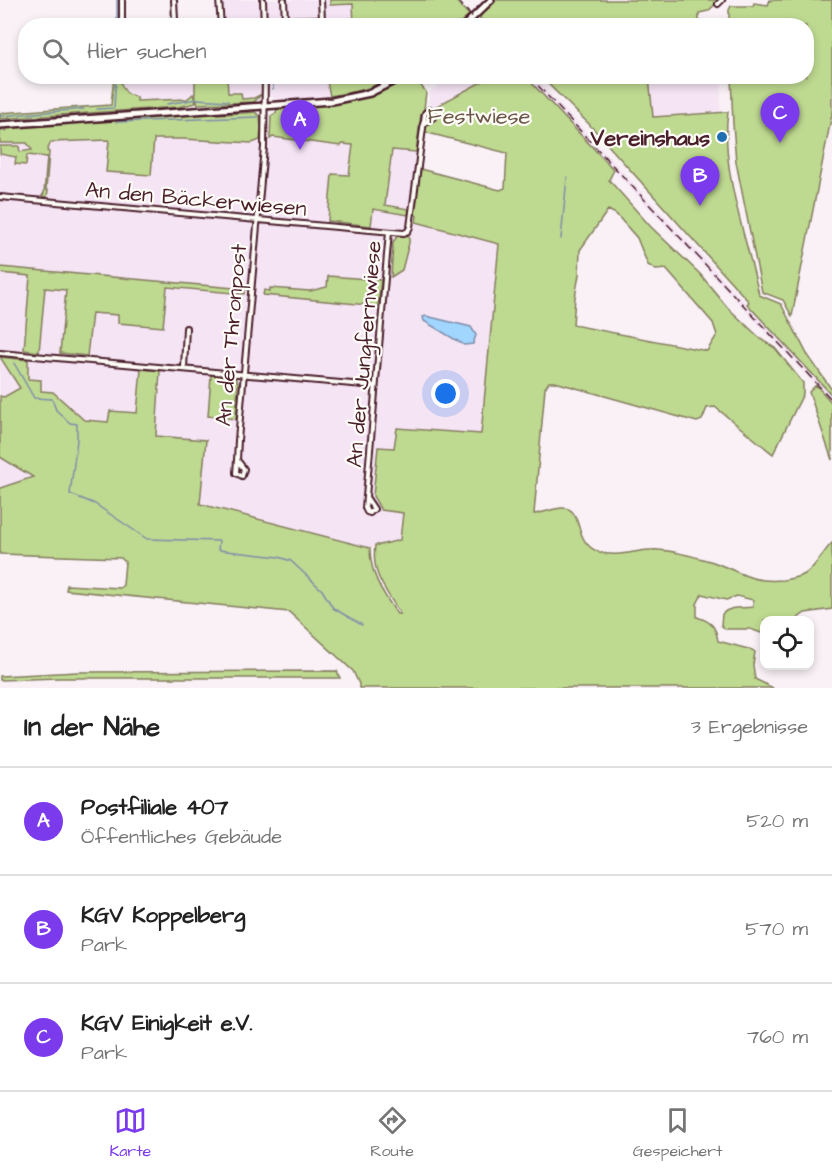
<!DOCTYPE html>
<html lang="de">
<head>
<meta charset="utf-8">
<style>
  :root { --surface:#fff; --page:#f2f2f2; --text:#222; --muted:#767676; --line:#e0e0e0; --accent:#7c3aed }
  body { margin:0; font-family:"Architects Daughter",sans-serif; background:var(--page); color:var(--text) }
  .controls { position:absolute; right:18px; bottom:18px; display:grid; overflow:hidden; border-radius:12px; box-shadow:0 3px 9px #0003 }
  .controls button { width:54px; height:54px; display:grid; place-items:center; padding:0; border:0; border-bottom:2px solid var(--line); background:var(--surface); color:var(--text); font:30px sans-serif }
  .you { position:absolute; left:446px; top:394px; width:21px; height:21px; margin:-15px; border:4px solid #fff; border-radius:50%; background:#1a73e8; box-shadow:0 0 0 9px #1a73e833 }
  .badge { display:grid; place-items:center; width:39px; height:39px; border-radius:50%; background:var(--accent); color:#fff; font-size:20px; font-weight:700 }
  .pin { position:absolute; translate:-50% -50px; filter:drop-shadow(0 2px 3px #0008) }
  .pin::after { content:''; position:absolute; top:32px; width:21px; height:18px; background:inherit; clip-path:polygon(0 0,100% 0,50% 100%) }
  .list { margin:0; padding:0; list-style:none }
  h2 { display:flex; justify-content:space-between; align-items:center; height:78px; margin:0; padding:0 24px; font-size:26px }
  h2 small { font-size:20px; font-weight:400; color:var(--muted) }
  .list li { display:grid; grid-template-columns:39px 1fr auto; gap:18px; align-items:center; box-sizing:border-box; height:108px; padding:0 24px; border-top:2px solid var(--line) }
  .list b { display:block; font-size:22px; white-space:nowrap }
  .list p { margin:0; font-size:20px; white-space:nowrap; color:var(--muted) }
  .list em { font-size:20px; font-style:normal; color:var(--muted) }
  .icon { flex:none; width:33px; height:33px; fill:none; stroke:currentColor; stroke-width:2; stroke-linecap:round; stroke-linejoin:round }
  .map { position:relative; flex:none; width:832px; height:688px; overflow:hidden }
  .search { position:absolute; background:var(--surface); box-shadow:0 3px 9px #0003; left:18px; right:18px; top:18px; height:66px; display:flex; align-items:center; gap:15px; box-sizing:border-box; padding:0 21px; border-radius:24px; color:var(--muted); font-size:22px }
  .sheet { height:402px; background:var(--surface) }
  nav { display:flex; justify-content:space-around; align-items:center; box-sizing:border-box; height:84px; border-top:2px solid var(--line); background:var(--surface); font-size:16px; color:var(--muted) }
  nav a { display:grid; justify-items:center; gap:3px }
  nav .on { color:var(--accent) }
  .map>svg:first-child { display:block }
  .built { fill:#f5e4f4 }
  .green { fill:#bed990; stroke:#847c5e; stroke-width:1.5; fill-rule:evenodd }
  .water { fill:#a0d6ff; stroke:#7e8daa; stroke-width:1.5 }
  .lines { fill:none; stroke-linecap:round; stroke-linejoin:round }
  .stream { stroke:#7e8daa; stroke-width:1.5 }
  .street-casing { stroke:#4a1f2b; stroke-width:8 }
  .secondary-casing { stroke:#4a1f2b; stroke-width:10 }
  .street { stroke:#fdfcf7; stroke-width:4 }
  .secondary { stroke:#fdfcf7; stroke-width:5 }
  .rail { stroke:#4a1f2b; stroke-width:1.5; stroke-dasharray:9 4.5; stroke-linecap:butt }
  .poi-dot { fill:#1f6fb2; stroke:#fdfcf7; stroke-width:2 }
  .labels { text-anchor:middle; stroke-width:4.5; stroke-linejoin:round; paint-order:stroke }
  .park-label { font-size:22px; fill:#6d5749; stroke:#fdfcf7 }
  .poi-label { font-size:22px; font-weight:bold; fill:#4a1f2b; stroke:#fdfcf7; text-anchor:end }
  .street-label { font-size:22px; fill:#4a1f2b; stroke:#fdfcf7 }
</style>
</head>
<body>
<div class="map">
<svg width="832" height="688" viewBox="0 0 832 688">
  <rect width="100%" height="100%" fill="#f9f1f6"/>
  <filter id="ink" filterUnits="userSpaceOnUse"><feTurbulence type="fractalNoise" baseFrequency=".0167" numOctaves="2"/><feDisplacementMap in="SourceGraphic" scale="12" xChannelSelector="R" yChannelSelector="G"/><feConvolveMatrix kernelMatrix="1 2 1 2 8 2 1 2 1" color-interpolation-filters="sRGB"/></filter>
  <g filter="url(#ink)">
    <path class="built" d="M221,0H330V5L353,4L354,25H223Z
      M120,77H195L196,94L187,99L137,101L125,90Z
      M227,77H261L262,94L254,98L241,99L227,93Z
      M269,77H326L330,96L277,100L269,94Z
      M449,77H483L485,79L435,111L436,119L425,129L415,214L417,216L416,222L499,243L473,522L370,548L200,504L33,478L0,488V143L157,138L252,143L260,140V138L273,137L341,146V144L416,152L421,114L428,107L430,92Z
      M526,77H534L832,395V403Z
      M649,77H722L720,112L653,117Z"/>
    <path class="green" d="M330,0H455L469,15L457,25H354L353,4L330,5Z
      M494,0H717L719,1L708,11L699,13V25L490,26L477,16Z
      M770,0H832V114L792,316L783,300L762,292L736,162L733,124L731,77L806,76V26L729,25V10L731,6H753L754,3L768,5Z
      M114,77H120C121,87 126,96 137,97V101L187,99L193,94L196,103L178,107L0,119V113L111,105Z
      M195,77H227L228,93H241L242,99L254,98L262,94L254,102L198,104L195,96Z
      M326,77V76L395,77L363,90L330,96Z
      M407,77H414L426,92L424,109L421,114L416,152L392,150L385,205L409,209L408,215L373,209L371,226L328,221L332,174L349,175L353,145L342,144L341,146L273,137L270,139L271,116L276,113L277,109C323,105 366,101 407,77Z
      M483,77H526L614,170L609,180L651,227L700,274L728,308L762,340L775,348L803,383V394L773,454L715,407L707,408L702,420L697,422L555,382H549L545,388L534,514C542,513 552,509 561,508C585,506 571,542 599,552C619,559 639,548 659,550C676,551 696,557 713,562C741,572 750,583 783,580C789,579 799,577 805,574C816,567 823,552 832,543V609L805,613L795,620H764V634L750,629H725L721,625L722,614C732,605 741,609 753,607V600L737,596L726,600L702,594L697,604V617C713,622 716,628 718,641L752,650L755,652L753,665L755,679L773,688H359V684L353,671L289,612L66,590L67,585L120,588L123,585L125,562L121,558L0,554V488L33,477L0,457V396L4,397L20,388L0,357L28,360V379L41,380V391L53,392L84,420L108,422L110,411L137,413L141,369L160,371L156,436L206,440L200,504L370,548C370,575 383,593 397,614H400C386,589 371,576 375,545H380L400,540L403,513L381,510L373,496L378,447L394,448L397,428L481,434L499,244L416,222L417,216L415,214L420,169L500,190L505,188L507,153L424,132L428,124L436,118V114L433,108L485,80ZM608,210L616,214L637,238L648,265L656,270L666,269L713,323L717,335L707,351L573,325L575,297L579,275L580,250Z
      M541,77H649L653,117L728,112C720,170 747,238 759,295L781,304L807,354L832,390V395L747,304L749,302L589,124Z
      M255,112L260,116L261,127V116L262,120L260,140L252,143L183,139H154L151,175L106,172L109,140L51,142L47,151L49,152L46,190H48L47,197L42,196L44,193L47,157L27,155L26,165L15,164L16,157L0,154V146H19L20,152L32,150L27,143H0V131H5L10,126C66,122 122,117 178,114C204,113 231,115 255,112Z
      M399,234L409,236V243L402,270L391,277L393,242Z
      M0,267L245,289L244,294L167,287L163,327L118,323V315L92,313L87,356L60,353L66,290L45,288L39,352L24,350L30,276L0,273Z
      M328,276L381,280L378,306L263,295L264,290L270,291V288L310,291L327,287Z
      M211,375L235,377L238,383L236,419L208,416Z
      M816,385L832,403V460L809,392Z
      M337,671L340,678H59L0,680V676L78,672Z"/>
    <path class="water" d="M426,316L471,327L476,335L473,344L464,345L424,321L423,317Z"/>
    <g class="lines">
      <path class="stream" d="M117,26V0
        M273,79V89
        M167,104L197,99L228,101
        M97,109L114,108L116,76
        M0,116L84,109
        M116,122L258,117
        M561,239L567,177
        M14,363L34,398L52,399L56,410L70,423L77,424V440L70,494L95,504L147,539L219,541L218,550L279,557L291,561L322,590L333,608L362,625"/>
      <defs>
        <path id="street" d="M174,0L175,20
          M219,0L221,26
          M263,0L264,26
          M284,0L285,20L322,19L321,0
          M718,4L722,0
          M122,26V0
          M0,197L404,233L408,231L410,227L425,113L429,110L433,111L434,117L423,124
          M0,353L375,386
          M184,368L186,328
          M237,460L236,473L242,476L244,469L237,460L238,440L264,147L265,76
          M366,497L374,509L370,513L367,512L365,508L389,232"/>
        <path id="secondary" d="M464,26L491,0
          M0,125L332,101L370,93L404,76"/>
      </defs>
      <use href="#street" class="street-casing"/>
      <use href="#secondary" class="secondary-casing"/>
      <use href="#street" class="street"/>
      <use href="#secondary" class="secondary"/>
      <path class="rail" d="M457,0L481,26
        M529,76L832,400"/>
    </g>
  </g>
  <circle class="poi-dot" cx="722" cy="137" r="6"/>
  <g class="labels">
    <g class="park-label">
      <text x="479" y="123">Festwiese</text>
    </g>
    <g class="poi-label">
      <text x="710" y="145">Vereinshaus</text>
    </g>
    <g class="street-label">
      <text transform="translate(196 198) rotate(5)" y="8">An den Bäckerwiesen</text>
      <text transform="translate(230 335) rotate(-85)" y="8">An der Thronpost</text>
      <text transform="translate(363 354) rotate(-85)" y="8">An der Jungfernwiese</text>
    </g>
  </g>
</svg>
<div class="controls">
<button><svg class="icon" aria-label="locate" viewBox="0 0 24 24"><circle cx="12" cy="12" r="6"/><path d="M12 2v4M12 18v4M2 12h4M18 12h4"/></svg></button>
</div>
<div class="you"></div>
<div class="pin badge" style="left:300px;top:150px">A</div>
<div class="pin badge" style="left:700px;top:206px">B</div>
<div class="pin badge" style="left:780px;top:143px">C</div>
<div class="search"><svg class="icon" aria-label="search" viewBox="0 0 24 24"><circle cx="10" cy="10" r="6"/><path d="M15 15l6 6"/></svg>Hier suchen</div>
</div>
<section class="sheet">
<h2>In der Nähe<small>3 Ergebnisse</small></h2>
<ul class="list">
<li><span class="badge">A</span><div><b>Postfiliale 407</b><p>Öffentliches Gebäude</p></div><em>520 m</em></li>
<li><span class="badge">B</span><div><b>KGV Koppelberg</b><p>Park</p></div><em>570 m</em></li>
<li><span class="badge">C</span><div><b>KGV Einigkeit e.V.</b><p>Park</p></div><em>760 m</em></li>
</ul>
</section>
<nav>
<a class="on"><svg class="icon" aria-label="map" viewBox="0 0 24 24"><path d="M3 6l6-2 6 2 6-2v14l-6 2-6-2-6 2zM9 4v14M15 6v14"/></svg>Karte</a>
<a><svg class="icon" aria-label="directions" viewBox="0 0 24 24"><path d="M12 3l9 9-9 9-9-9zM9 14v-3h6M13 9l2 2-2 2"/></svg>Route</a>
<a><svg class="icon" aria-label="saved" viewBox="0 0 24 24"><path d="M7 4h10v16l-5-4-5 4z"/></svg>Gespeichert</a>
</nav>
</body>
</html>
